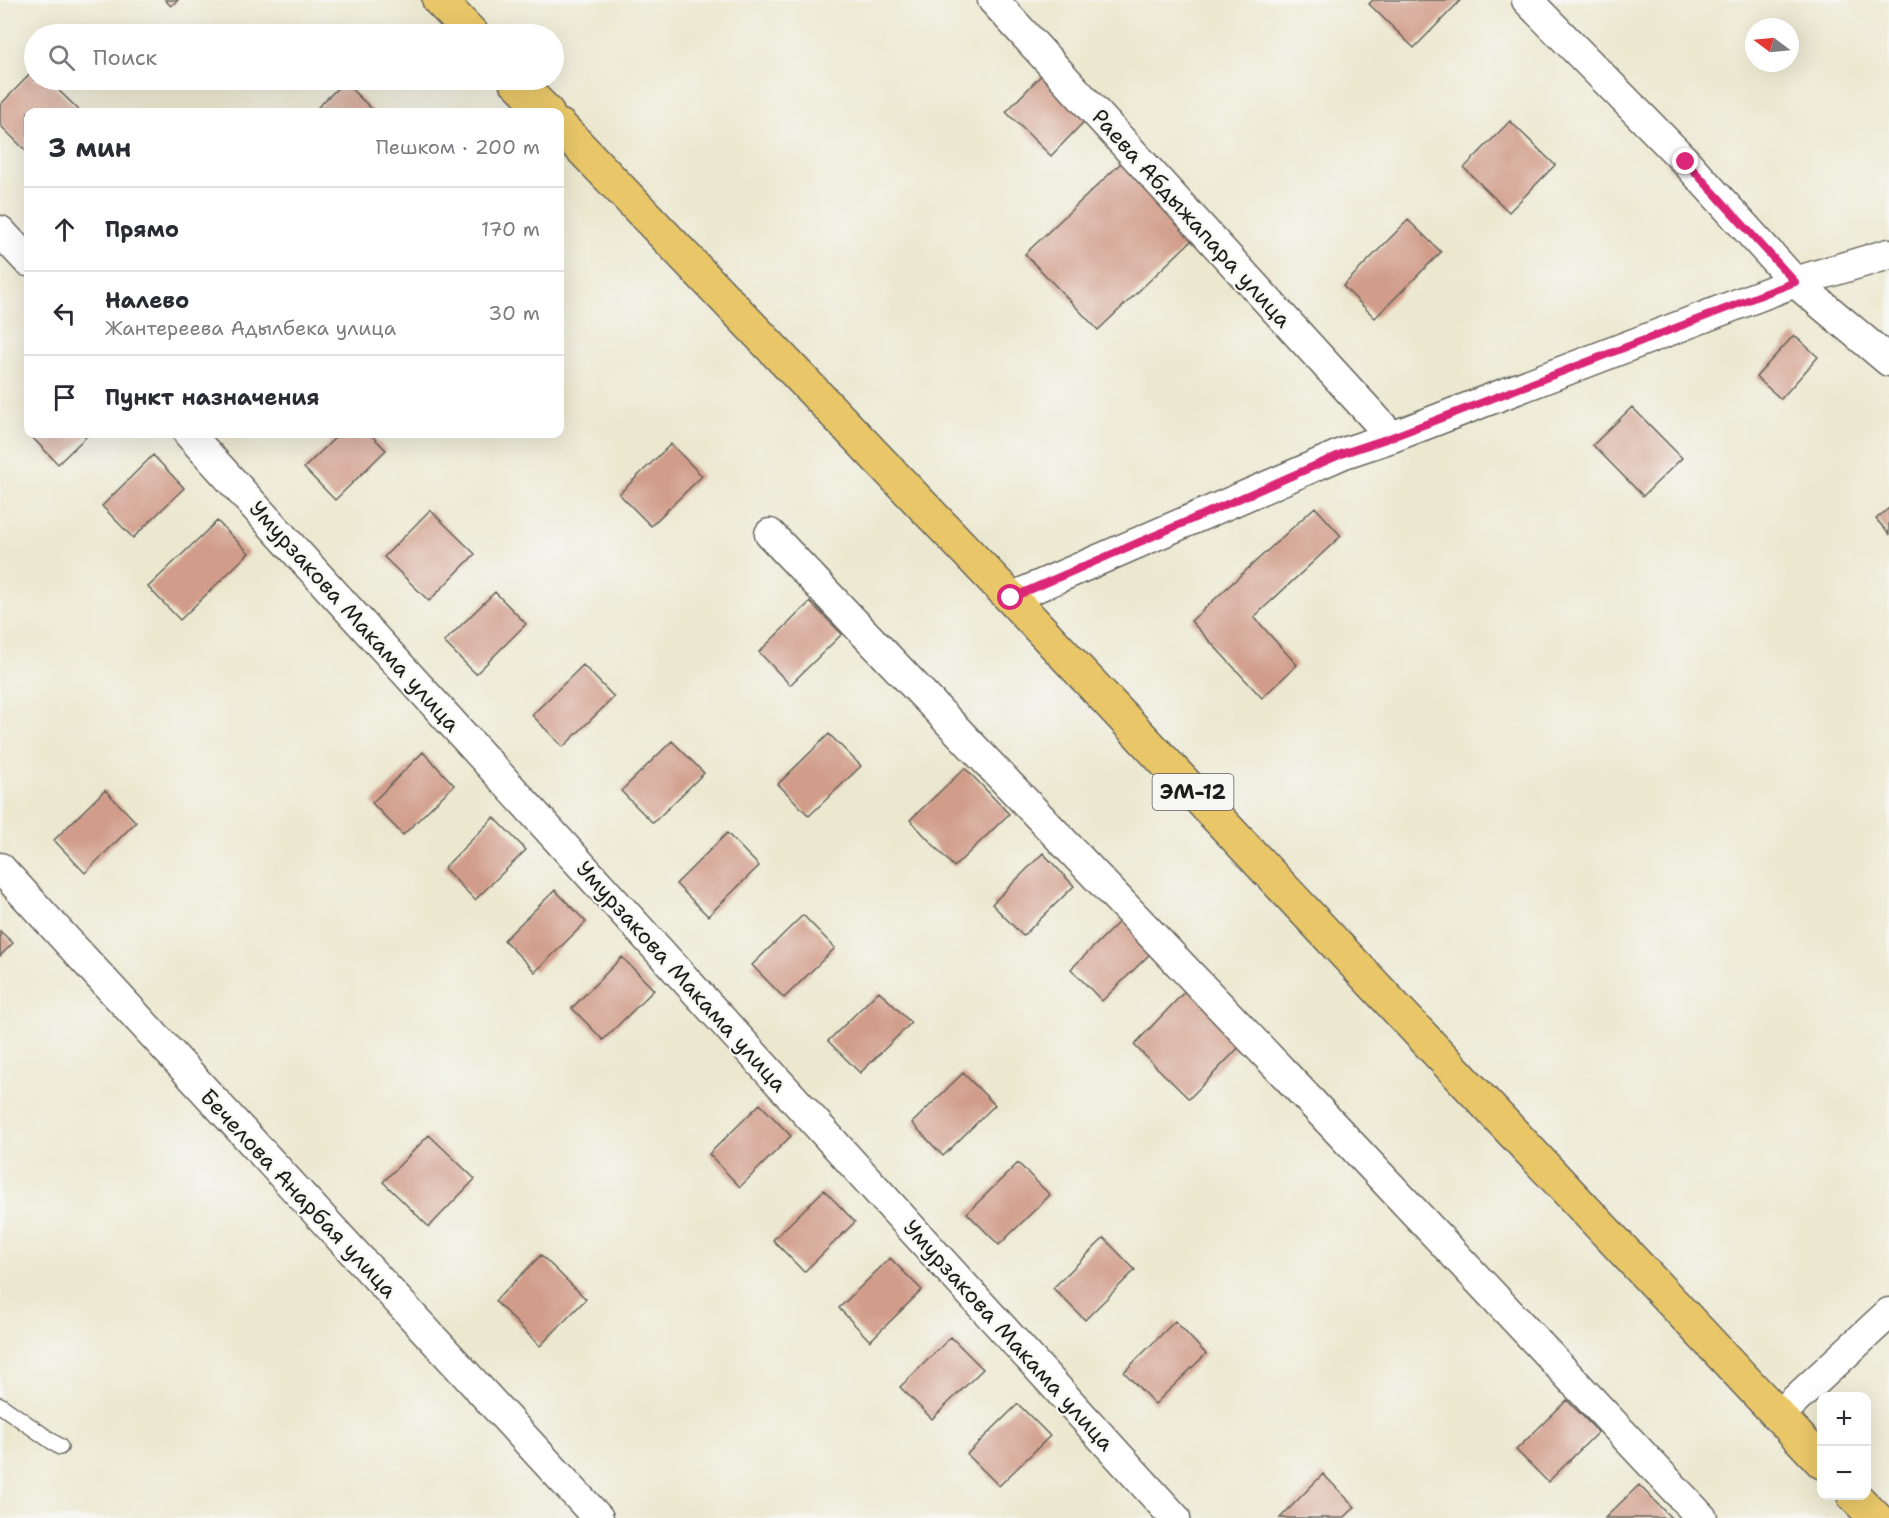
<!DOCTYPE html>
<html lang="ru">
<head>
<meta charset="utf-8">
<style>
  :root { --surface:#fff; --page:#f7f7f7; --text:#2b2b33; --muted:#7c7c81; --line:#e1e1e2 }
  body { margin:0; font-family:"Shantell Sans",sans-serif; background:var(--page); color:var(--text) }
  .controls { position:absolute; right:18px; bottom:18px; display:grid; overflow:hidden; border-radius:12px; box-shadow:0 6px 24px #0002 }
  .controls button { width:54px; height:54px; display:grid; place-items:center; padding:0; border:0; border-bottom:2px solid var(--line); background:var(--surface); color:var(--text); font:30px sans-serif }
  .compass { position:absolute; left:1745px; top:18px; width:54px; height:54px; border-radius:50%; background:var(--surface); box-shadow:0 6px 24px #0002; rotate:286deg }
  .stop { position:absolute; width:18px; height:18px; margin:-14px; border:4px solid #db2777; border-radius:50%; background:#fff }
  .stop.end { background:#db2777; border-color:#fff; box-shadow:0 2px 6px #0008 }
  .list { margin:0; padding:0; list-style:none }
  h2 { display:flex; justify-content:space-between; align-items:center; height:78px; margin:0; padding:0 24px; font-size:26px }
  h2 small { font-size:20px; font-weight:400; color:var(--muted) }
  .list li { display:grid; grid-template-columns:39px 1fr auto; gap:18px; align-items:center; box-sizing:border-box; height:84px; padding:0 24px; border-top:2px solid var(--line) }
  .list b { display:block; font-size:22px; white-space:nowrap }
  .list p { margin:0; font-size:20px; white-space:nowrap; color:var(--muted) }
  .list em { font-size:20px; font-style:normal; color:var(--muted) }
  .icon { flex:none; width:33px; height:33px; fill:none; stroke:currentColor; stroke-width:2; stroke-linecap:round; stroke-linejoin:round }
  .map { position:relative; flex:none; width:1889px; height:1518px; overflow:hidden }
  .search { position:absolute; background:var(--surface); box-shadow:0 6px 24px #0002; left:24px; top:24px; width:540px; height:66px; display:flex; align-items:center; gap:15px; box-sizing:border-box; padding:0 21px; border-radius:33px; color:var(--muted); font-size:22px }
  .panel { position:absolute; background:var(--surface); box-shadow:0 6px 24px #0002; left:24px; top:108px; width:540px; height:330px; border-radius:12px }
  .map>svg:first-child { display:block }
  .building { fill:#d19d8a }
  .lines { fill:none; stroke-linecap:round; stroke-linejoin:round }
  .lane-casing { stroke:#65635b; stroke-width:18 }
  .street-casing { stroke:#65635b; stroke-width:33 }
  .highway-casing { stroke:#65635b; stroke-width:36 }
  .lane { stroke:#fff; stroke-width:15 }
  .street { stroke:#fff; stroke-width:30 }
  .highway { stroke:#e9c769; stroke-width:33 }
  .route { stroke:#db2777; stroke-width:8 }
  .labels { text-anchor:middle; stroke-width:4.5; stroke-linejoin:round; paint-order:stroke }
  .shield { fill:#f6f6f2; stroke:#5d5d5c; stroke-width:1.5 }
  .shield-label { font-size:21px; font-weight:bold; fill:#1c1c1c }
  .street-label { font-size:22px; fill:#1c1c1c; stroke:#f6f6f2 }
</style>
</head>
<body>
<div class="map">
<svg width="1889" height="1518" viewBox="0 0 1889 1518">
  <rect width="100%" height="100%" fill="#f6f6f2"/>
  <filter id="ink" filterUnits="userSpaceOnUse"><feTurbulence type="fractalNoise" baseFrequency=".0167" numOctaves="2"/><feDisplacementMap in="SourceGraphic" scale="12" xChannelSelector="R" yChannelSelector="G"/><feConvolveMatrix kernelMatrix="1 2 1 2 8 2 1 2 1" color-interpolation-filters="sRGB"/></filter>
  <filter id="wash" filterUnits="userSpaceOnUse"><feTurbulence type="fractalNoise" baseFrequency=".008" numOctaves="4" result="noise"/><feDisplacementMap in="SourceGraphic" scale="24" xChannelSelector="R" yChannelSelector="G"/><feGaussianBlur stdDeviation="1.35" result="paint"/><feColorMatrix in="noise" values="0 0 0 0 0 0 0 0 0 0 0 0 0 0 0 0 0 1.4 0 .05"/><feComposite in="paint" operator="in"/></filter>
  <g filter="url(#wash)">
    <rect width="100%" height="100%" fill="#ece8d0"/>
    <g id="blocks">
      <path class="building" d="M165,0H178L171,6Z
        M1373,0H1459L1460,1L1414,48L1369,4Z
        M1051,65L1096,109L1051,156L1006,112Z
        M34,70V80H48L81,112H28V153L0,125V105Z
        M344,82L375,112H313Z
        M1510,121L1555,165L1509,212L1464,168Z
        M1139,146L1211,222L1098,330L1025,254Z
        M1408,220L1441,252L1375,318L1343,286Z
        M1794,335L1818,357L1781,399L1756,377Z
        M1632,407L1682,458L1643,496L1593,445Z
        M29,434H89L58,464Z
        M339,434H370L386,450L335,500L304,468Z
        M671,444L702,476L651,526L619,494Z
        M153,455L184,488L133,538L102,506Z
        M1315,507L1341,536L1254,617L1297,665L1262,698L1191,621Z
        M1889,508V534L1876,519Z
        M430,510L475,554L429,601L384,557Z
        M217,521L249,553L180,620L148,587Z
        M495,592L526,624L476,674L444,642Z
        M810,602L842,634L790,685L759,652Z
        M583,665L614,697L563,747L532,715Z
        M829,734L861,766L809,816L778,784Z
        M672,741L704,773L653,823L621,791Z
        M423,752L454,785L403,835L372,803Z
        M965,768L1009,814L954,867L910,820Z
        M105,790L136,822L85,873L54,840Z
        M494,817L526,850L475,900L444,868Z
        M727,833L759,866L708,916L676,884Z
        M1043,853L1074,886L1023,936L992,904Z
        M555,890L586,922L535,972L504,940Z
        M803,915L835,948L784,998L752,965Z
        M1122,919L1153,951L1102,1001L1071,969Z
        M0,931L13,943L0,956Z
        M622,957L654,990L603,1040L572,1008Z
        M1189,987L1245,1041L1189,1099L1134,1045Z
        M879,991L911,1023L860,1073L828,1041Z
        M963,1073L995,1105L943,1156L912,1123Z
        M760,1104L791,1136L740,1187L709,1154Z
        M429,1135L475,1179L429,1227L383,1182Z
        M1018,1163L1050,1195L999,1245L967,1213Z
        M824,1190L855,1222L804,1272L773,1240Z
        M1104,1238L1135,1270L1085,1320L1053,1288Z
        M541,1255L586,1299L540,1346L495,1301Z
        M890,1258L922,1290L870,1341L839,1308Z
        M1175,1321L1206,1354L1155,1404L1124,1372Z
        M951,1337L983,1369L932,1419L900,1387Z
        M1567,1400L1598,1432L1548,1482L1516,1450Z
        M1018,1404L1050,1436L999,1486L967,1454Z
        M1323,1474L1355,1507L1344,1518H1280Z
        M1639,1485L1671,1518H1605Z"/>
    </g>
  </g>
  <g filter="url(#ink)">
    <use href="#blocks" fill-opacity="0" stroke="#65635b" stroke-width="1.5"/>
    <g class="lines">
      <defs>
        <path id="lane" d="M0,1405L60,1447"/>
        <path id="street" d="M993,0L1392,437
          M1527,0L1686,162L1795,282L1889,361
          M0,231L28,261
          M189,434L1175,1518
          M770,534L1297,1087L1702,1518
          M1011,598L1344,453L1392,437L1795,282L1889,254
          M0,868L598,1518
          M1777,1417L1889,1313"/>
        <path id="highway" d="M439,0L472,34
          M515,80L547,112
          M560,126L1011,598L1822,1462
          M1854,1496L1876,1518"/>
      </defs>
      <use href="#lane" class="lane-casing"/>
      <use href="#street" class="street-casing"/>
      <use href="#highway" class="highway-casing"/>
      <use href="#lane" class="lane"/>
      <use href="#street" class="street"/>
      <use href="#highway" class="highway"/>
    </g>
  </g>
  <g class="lines" filter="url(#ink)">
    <path class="route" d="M1011,598L1344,453L1392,437L1795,282L1686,162"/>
  </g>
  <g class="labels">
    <rect class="shield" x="1152.5" y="774" width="81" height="36" rx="4.5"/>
    <g class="shield-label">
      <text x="1193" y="799">ЭМ-12</text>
    </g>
    <g class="street-label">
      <text transform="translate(1192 218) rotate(48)" y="8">Раева Абдыжапара улица</text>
      <text transform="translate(355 616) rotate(48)" y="8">Умурзакова Макама улица</text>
      <text transform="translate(682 976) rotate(48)" y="8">Умурзакова Макама улица</text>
      <text transform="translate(299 1193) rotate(47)" y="8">Бечелова Анарбая улица</text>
      <text transform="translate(1009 1335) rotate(48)" y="8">Умурзакова Макама улица</text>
    </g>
  </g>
</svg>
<div class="controls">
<button>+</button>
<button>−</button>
</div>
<svg class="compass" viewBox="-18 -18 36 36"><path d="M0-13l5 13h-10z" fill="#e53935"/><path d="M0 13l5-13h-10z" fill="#7c7c81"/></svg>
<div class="stop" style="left:1011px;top:598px"></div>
<div class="stop end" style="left:1686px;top:162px"></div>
<div class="search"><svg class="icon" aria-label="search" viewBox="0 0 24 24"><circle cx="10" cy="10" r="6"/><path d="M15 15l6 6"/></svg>Поиск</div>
<section class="panel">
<h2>3 мин<small>Пешком · 200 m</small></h2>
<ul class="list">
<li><svg class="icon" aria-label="ahead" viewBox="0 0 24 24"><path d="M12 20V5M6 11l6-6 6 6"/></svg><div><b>Прямо</b></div><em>170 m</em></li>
<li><svg class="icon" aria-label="left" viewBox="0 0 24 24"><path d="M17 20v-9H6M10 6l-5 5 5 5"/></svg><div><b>Налево</b><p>Жантереева Адылбека улица</p></div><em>30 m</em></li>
<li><svg class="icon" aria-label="arrive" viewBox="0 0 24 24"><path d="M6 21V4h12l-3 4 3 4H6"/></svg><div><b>Пункт назначения</b></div></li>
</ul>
</section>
</div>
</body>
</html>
